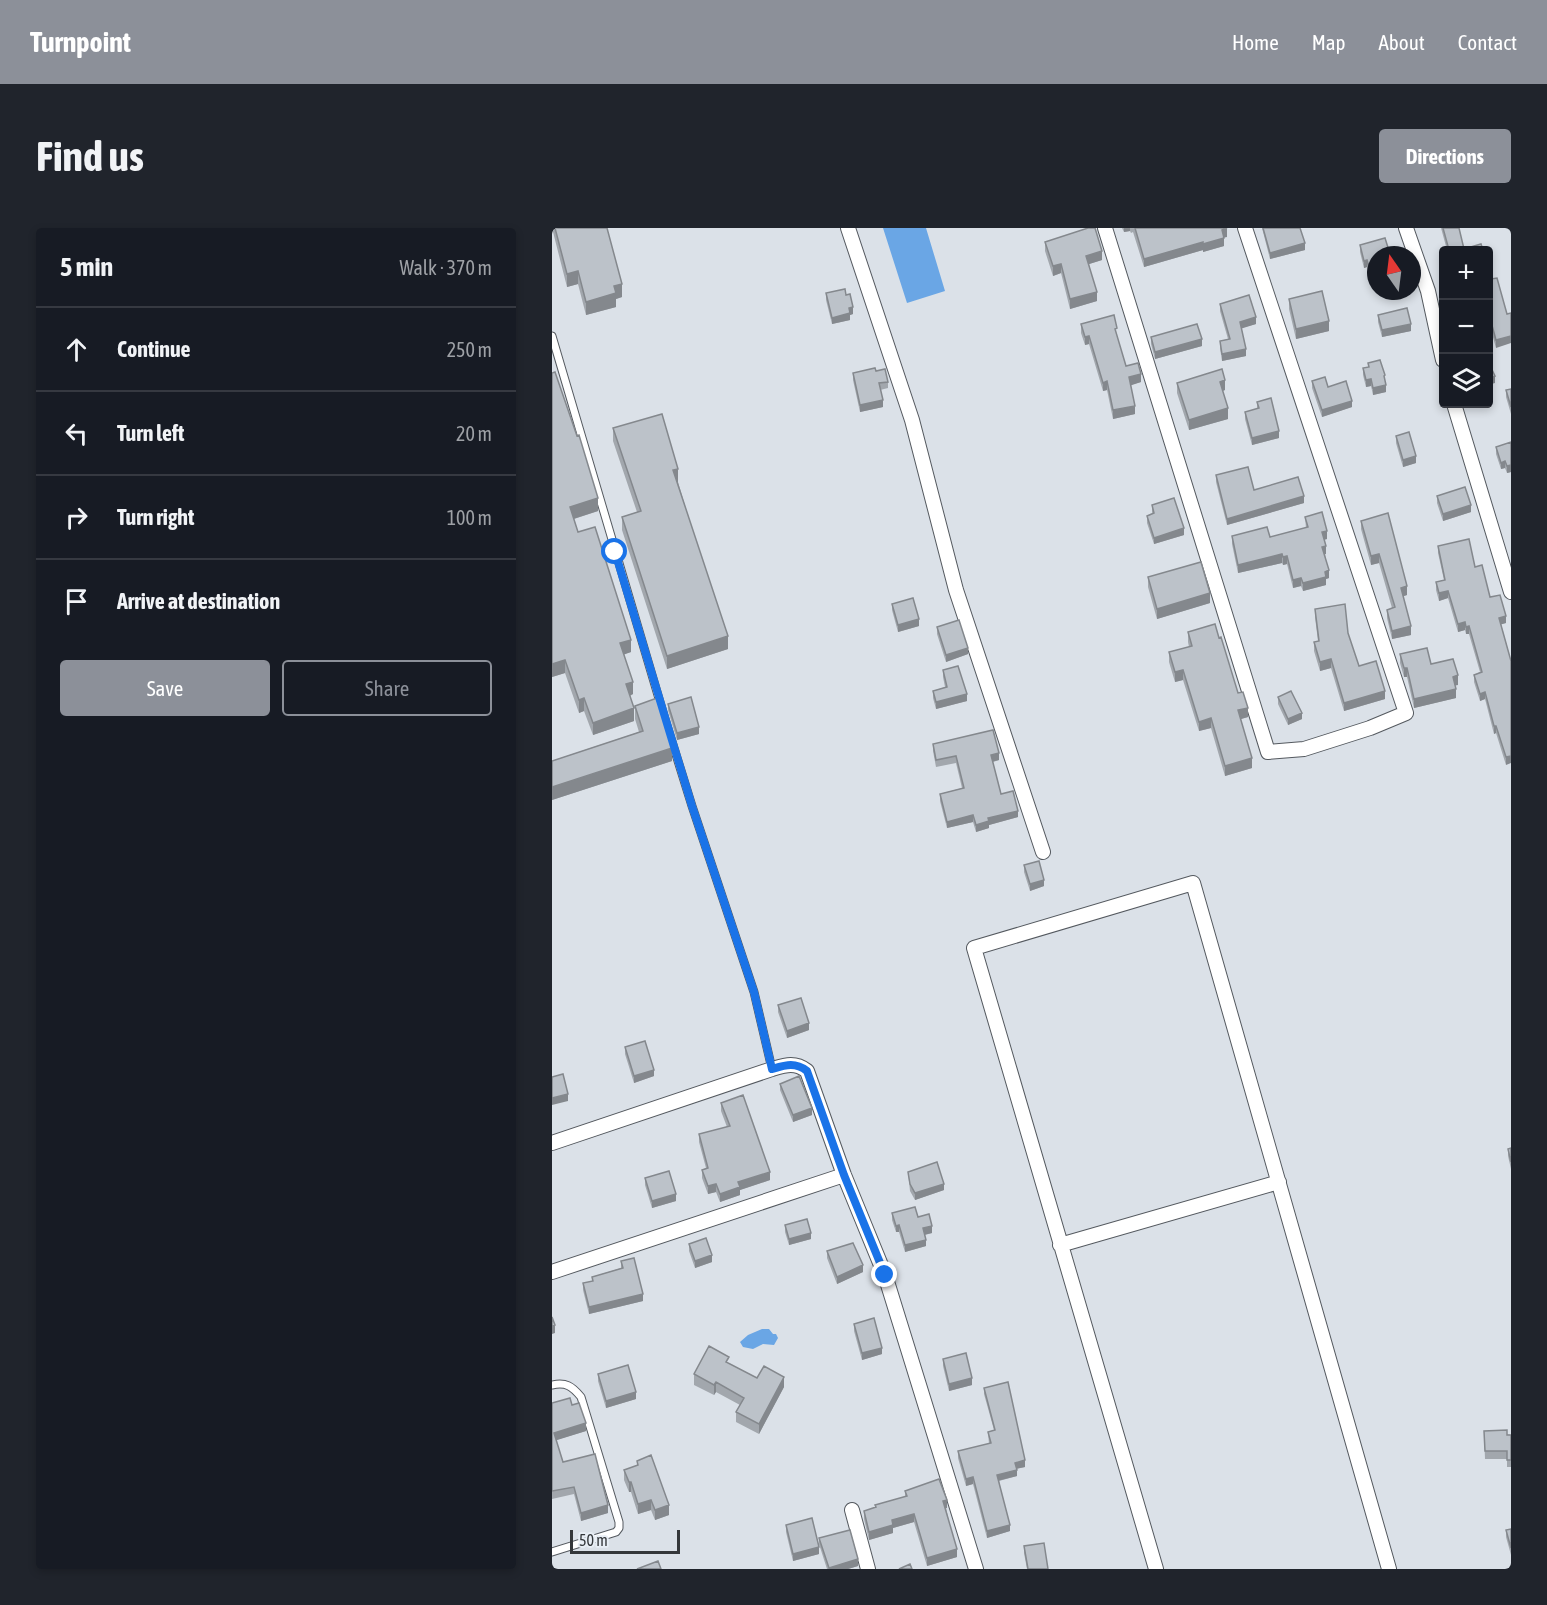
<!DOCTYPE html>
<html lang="en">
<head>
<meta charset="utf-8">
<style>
  :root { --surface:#171b24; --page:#20242c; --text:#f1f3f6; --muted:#9ea1a6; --line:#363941; --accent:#8c9099 }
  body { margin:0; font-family:"Asap Condensed",sans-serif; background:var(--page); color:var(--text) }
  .controls { position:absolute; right:18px; top:18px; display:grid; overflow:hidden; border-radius:6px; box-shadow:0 3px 9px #0003 }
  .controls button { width:54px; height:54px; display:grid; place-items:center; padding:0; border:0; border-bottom:2px solid var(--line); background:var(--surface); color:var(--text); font:30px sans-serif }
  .compass { position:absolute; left:815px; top:18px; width:54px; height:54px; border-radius:50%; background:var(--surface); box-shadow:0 3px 9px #0003; rotate:346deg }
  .scale { position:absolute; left:18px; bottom:15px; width:110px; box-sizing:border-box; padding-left:6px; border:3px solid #34373a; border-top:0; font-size:16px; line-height:21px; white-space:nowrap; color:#34373a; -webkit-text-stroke:4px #e8eef5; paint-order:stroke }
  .stop { position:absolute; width:18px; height:18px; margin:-14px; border:4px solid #1a73e8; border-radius:50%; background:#fff }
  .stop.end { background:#1a73e8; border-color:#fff; box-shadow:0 2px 6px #0008 }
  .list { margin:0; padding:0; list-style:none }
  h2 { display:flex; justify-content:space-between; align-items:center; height:78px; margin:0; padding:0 24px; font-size:26px }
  h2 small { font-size:20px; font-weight:400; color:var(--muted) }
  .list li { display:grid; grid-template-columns:39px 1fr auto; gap:18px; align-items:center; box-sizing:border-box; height:84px; padding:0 24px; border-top:2px solid var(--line) }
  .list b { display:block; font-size:22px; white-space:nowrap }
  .list em { font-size:20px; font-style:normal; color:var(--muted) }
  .actions { display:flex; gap:12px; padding:18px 24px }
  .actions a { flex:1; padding:14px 0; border:2px solid var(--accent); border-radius:6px; text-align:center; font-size:21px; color:var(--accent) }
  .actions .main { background:var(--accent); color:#fff }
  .icon { flex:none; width:33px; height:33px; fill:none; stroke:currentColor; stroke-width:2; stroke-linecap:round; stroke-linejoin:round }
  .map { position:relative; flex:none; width:959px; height:1341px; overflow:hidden; border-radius:6px }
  header { display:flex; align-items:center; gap:36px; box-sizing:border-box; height:84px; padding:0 30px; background:var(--accent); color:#fff }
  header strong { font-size:28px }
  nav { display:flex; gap:33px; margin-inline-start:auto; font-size:21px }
  .intro { display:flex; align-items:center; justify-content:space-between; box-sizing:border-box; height:144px; padding:0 36px }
  h1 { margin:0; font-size:42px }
  .button { padding:15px 27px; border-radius:6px; background:var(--accent); color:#fff; font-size:21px; font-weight:700 }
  main { display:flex; gap:36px; padding:0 36px }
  aside { flex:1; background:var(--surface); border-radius:6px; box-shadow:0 3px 9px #0003 }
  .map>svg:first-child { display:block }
  .water { fill:#6aa6e5 }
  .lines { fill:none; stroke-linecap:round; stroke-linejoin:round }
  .service-casing { stroke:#54595f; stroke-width:9 }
  .minor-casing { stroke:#54595f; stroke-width:16 }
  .service { stroke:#fff; stroke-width:7 }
  .minor { stroke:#fff; stroke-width:14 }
  .wall { fill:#a2a7ad }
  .shaded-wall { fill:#84888d }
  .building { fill:#bcc2c9; stroke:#84888d; stroke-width:1.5 }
  .route { stroke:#1a73e8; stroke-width:8 }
</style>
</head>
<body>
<header>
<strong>Turnpoint</strong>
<nav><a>Home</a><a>Map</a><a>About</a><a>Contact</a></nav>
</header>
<div class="intro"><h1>Find us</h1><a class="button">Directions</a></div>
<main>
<aside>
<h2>5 min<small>Walk · 370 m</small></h2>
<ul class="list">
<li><svg class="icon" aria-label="ahead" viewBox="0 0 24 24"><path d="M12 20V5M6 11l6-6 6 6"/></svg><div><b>Continue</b></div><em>250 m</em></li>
<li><svg class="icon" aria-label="left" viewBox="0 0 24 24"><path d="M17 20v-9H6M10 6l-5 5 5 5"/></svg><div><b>Turn left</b></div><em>20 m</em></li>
<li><svg class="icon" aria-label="right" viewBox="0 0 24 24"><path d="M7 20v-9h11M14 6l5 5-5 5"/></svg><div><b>Turn right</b></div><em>100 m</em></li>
<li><svg class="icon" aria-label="arrive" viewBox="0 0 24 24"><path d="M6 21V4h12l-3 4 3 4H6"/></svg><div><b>Arrive at destination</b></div></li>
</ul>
<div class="actions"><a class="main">Save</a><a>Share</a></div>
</aside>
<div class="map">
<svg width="959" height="1341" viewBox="0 0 959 1341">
  <rect width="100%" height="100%" fill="#dbe1e8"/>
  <path class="water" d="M331,0H374L393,63L355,75Z
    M210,1101H217L221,1106H224L226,1110L222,1117L211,1116L201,1121L191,1119L188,1114L196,1107Z"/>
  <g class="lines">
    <defs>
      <path id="service" d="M0,108L113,491L140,578L202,764L220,841
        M0,1157C14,1154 20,1158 29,1169L67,1294V1300L64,1304L0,1324"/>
      <path id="minor" d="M296,0L360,192L404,362L491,624
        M553,0L716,524L752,521L818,500L854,485L693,0
        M854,0L876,63L891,132
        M902,176L959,364
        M0,915L220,841C234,837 243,834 255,843L292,947L333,1047L424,1341
        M508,1017L727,954
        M0,1044L292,947
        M300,1282L316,1341
        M604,1341L422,720L641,655L837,1341"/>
    </defs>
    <use href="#service" class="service-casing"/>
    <use href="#minor" class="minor-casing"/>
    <use href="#service" class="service"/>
    <use href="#minor" class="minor"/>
  </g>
  <path class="wall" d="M0,0H55L70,69L64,71V79L34,87L26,56L15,59Z
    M570,0H675V9H672V18L651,24V22L592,39L581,4L579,5L578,3L572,4Z
    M710,0H748L753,22L718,31Z
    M889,0H907L912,21L931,22H895Z
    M493,14L550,32L537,36L545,73L518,81L509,45L501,48L493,23Z
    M808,17L838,27H824V56L820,57L815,39L812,40L808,24Z
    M936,41L939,51L945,50L944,120L936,91Z
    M274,65L294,67L301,86L298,87V92L280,96L274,72Z
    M737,71L777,103L744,111L737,81Z
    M668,76L704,96L689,100L694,128L670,133L668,120V113L676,111L668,83Z
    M826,87L859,103L830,109L826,94Z
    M529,96L565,109L574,138L589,154L578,157L583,186L561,191L555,162L551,163L537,116L533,117L529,105Z
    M599,109L650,118L603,131L599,116Z
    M816,135L833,154L834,164L821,167L819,158L814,159L811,147V140L816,139Z
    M324,143L336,154V160L328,162L331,179L308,184L301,152V145Z
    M0,145L46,283L22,291L26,304L79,424L72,426L81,466L78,468L82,493L41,507L32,483L27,485L13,445L0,449Z
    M760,153L776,159L800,179L770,189L760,160Z
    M625,155L673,162L670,163L676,191L637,202L625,165Z
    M959,161V186L954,169V162Z
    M705,174L727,210L700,217L693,191V184L705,181Z
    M61,200L126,254L176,421L115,441L70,302V289L85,284L61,213Z
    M844,208L864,235L851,239L844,215Z
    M959,214V244L955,245L953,240L949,241L944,226V219Z
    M664,247L702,262L752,275L675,297L664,254Z
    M885,268L919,284L891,293L885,275Z
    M600,277L632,307L602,316L595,295V288L600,286Z
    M753,289L775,311L772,312L774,326H773L777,350L774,351V357L751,363L749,358L741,360L735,336L731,337L730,335L686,345L680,316V308L718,309L754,300Z
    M809,293L855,367L851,368L859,407L840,411L835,390V382L840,380L827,335L819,337L809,301Z
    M886,318L923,339L938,369L954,395L949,396L959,433L954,537L944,505L942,506L933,471L928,473L922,454V447L928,444L917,406H914L913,402L906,404L896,370L887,373L884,362V354L892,352L886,325Z
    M596,349L658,375L605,391L596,359Z
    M340,376L367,398L346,404L340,382Z
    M763,381L796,405L807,438L833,471L792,483L779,440L768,443L762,423V414L766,413L763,389Z
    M385,399L416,426L394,434L385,406Z
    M636,404L667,410L686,465L696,489L688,491L700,540L673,548L659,500L647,503L631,452L623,454L617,434V424L637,419L636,414Z
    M848,426L879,436L906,457H903L904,470L862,480L855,449H852L848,435Z
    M391,442L415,473L384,481L381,470V463L393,459L391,449Z
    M726,469L750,491L736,497L726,476Z
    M116,476L147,506L125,512L116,482Z
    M83,478L120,533L0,572V533L87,504L83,491Z
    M381,516L447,532L441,534L449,566L466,589L437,597V600L424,604L421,594L395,600L388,573V566L410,560L404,535L384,539L381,523Z
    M472,637L492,658L478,663L472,644Z
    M226,777L257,802L235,810L226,784Z
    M73,819L102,848L82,855L73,826Z
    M228,856L260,887L241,894L228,862Z
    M169,875L218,952L188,962V967L168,974L164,964L156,966L150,950V942L154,940L147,914V906L175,899L169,883Z
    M959,920V941L956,928V921Z
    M356,944L392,962L363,972L358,963Z
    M93,950L124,973L100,980L93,957Z
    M340,985L366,989L380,1005L373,1007L374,1018L353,1024L347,1004H344L340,992Z
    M233,997L259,1011L237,1017L233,1004Z
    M137,1016L160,1034L143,1040L137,1023Z
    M275,1023L311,1044L285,1056L275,1030Z
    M69,1033L91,1073L37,1086L31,1062V1055L40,1053V1049L69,1040Z
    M302,1096L330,1126L310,1132L302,1103Z
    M391,1131L420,1157L397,1163L391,1138Z
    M177,1135L205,1150L232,1159L207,1206L184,1194V1184L188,1177L164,1164L162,1167L142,1157V1146Z
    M46,1146L84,1171L54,1180L46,1153Z
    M432,1160L473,1239L464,1241L465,1248L447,1253L458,1303L435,1310L421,1256L414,1258L406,1230V1223L437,1216L436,1204L442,1202L432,1166Z
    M0,1175L20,1177L34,1203L4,1212L11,1234L56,1285L29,1293L22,1266L0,1271Z
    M932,1203L959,1207V1239H955V1231H933Z
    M85,1233L117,1287L103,1292L99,1282L86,1286L79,1264H77L72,1252V1242L85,1238Z
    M353,1263L395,1280H394L405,1329L375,1338L362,1294L341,1300V1305L317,1312L312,1291V1283L323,1280V1277L353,1269Z
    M234,1297L267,1326L241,1333L234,1304Z
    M959,1301V1327L954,1309V1302Z
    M267,1310L306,1338L296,1341H275L267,1316Z
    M472,1318L496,1341H475L472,1325Z"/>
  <path class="shaded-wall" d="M572,0H578V3L572,4Z
    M675,0V9L670,10V2Z
    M672,10V18L651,24V16Z
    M651,14V22L592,39V31Z
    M753,15V22L718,31V25Z
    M550,23V32L534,37V28Z
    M815,32V39L812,40V33Z
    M509,36V45L501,48V38Z
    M26,43V56L15,59V46Z
    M824,49V56L820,57V50Z
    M70,56V69L64,71V79L34,87V74L62,58Z
    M545,64V73L518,81V71Z
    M301,79V86L298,87V92L280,96V90L297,80Z
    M704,89V96L688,101V94Z
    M777,93V103L744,111V101Z
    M859,96V103L830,109V102Z
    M537,108V116L533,117V109Z
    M959,108V115L944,120V112Z
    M650,111V118L603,131V124Z
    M694,121V128L670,133V126Z
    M589,146V154L577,158V149Z
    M943,148V155L936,157V151Z
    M819,151V158L814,159V152Z
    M673,152V162L668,164V154Z
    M555,153V162L551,163V155Z
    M834,157V164L821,167V160Z
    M331,172V179L308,184V177Z
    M800,173V179L770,189V182Z
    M583,178V186L561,191V182Z
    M676,180V191L637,202V192Z
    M727,203V210L700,217V210Z
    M864,228V235L851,239V232Z
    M953,233V240L949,241V235Z
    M959,237V244L955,245V238Z
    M126,241V254L121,255V242Z
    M752,268V275L675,297V291Z
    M46,270V283L18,292V279Z
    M919,277V284L891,293V286Z
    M632,300V307L602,316V310Z
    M775,303V311L770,312V304Z
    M774,318V326L770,327V319Z
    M730,326V335L686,345V337Z
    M827,326V335L819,337V328Z
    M735,328V336L731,337V329Z
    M777,342V350L774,351V357L751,363V355Z
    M749,350V358L741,360V352Z
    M855,358V367L849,369V360Z
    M896,363V370L887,373V365Z
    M658,365V375L605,391V381Z
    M954,388V395L947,397V390Z
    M367,391V398L346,404V397Z
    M913,394V402L906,404V396Z
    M859,398V407L840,411V403Z
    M917,398V406H914V399Z
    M176,408V421L115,441V428Z
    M79,412V424L68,428V415Z
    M416,420V426L394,434V427Z
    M779,431V440L768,443V434Z
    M13,432V445L0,449V436Z
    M852,440H855V449H852Z
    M631,442V452L623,454V444Z
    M906,447V457L901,458V449Z
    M81,454V466L74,469V456Z
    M904,461V470L862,480V471Z
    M833,463V471L792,483V475Z
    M933,464V471L928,473V466Z
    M415,466V473L384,481V474Z
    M32,470V483L27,485V472Z
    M82,480V493L41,507V495Z
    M696,480V489L686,492V482Z
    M750,485V491L736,497V491Z
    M659,490V500L647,503V494Z
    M942,498H944V505L942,506Z
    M147,499V506L125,512V505Z
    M120,520V533L0,572V559Z
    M447,525V532L439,534V527Z
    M959,528V535L954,537V529Z
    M700,530V540L673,548V538Z
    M466,583V589L437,597V600L424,604V597L436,590Z
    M421,587V594L395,600V594Z
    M492,652V658L478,663V656Z
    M257,795V802L235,810V803Z
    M102,842V848L82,855V848Z
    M16,866V873L0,877V870Z
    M260,880V887L241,894V887Z
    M218,944V952L188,962V967L168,974V966L186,954Z
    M164,956V964L156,966V958Z
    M392,956V962L363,972V965Z
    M124,966V973L100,980V973Z
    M347,997V1004H344V998Z
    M380,998V1005L371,1007V1000Z
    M259,1005V1011L237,1017V1011Z
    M374,1012V1018L353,1024V1017Z
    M160,1027V1034L143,1040V1033Z
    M311,1037V1044L285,1056V1049Z
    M91,1066V1073L37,1086V1079Z
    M3,1097V1105L0,1106V1098Z
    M330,1120V1126L310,1132V1125Z
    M232,1149V1159L207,1206V1196Z
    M420,1150V1157L397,1163V1156Z
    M164,1154V1164L162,1167V1157Z
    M84,1164V1171L54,1180V1173Z
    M34,1195V1203L2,1213V1205Z
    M473,1232V1239L463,1241V1235Z
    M465,1242V1248L445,1253V1247Z
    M421,1249V1256L414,1258V1251Z
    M77,1254H79V1264H77Z
    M99,1272V1282L86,1286V1276Z
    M395,1272V1280L391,1281V1273Z
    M56,1277V1285L29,1293V1285Z
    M117,1277V1287L103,1292V1282Z
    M362,1286V1294L341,1300V1305L317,1312V1304L340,1292Z
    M458,1297V1303L435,1310V1303Z
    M267,1319V1326L241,1333V1326Z
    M405,1321V1329L375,1338V1330Z
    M306,1331V1338L296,1341H277V1340Z"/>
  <path class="building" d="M3,0H55L70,56L62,58L64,65L34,74L26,43L15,46Z
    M536,0H543L550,23L534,28L545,64L518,71L509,36L501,38L493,14Z
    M583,0H675L670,2L672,10L651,16V14L592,31Z
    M711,0H748L753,15L718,25Z
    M891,0H907L912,21L929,16L931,22H897Z
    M833,10L838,26L824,27V49L820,50L815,32L812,33L808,17Z
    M936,41L939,51L945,50L955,86L959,85V108L944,112L936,83Z
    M293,61L294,67L298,66L301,79L297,80L298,85L280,90L274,65Z
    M770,63L777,93L744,101L737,71Z
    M697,67L704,89L688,94L694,121L670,126L668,113L678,111L668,76Z
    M855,80L859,96L830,102L826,87Z
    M562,87L565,100L563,101L574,138L586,135L589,146L577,149L583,178L561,182L555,153L551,155L537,108L533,109L529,96Z
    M645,96L650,111L603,124L599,109Z
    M828,132L833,147L832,148L834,157L821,160L819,151L814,152L811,140L817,139L816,135Z
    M936,133L943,148L936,151Z
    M323,140L324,143L333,141L336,154L327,155L331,172L308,177L301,145Z
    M670,141L673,152L668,154L676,180L637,192L625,155Z
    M3,144L25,208L27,207L46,270L18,279L26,304L43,299L79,412L68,415L81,454L74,456L82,480L41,495L32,470L27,472L13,432L0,436V145Z
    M773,149L776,159L794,153L800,173L770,182L760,153Z
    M959,161V179L954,162Z
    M719,170L727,203L700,210L693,184L707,180L705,174Z
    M110,186L126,241L121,242L176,408L115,428L70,289L89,283L61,200Z
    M857,204L864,228L851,232L844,208Z
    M959,214V237L955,238L953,233L949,235L944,219Z
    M696,239L702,262L746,249L752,268L675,291L664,247Z
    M913,259L919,277L891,286L885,268Z
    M622,270L632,300L602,310L595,288L602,285L600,277Z
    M770,284L775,303L770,304L774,318L770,319L777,342L773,344L774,349L751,355L749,350L741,352L735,328L731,329L730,326L686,337L680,308L715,299L718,309L756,299L753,289Z
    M836,285L855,358L849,360L859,398L840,403L835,382L843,379L827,326L819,328L809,293Z
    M917,311L923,339L930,337L938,369L948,367L954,388L947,390L959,433V528L954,529L944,498H942L933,464L928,466L922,447L930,444L917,398L914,399L913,394L906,396L896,363L887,365L884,354L893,352L886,318Z
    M649,334L658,365L605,381L596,349Z
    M361,370L367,391L346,397L340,376Z
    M793,376L796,405L807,438L824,433L833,463L792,475L779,431L768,434L762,414L767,413L763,381Z
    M407,392L416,420L394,427L385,399Z
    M663,396L667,410L669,409L686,465L691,464L696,480L686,482L700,530L673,538L659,490L647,494L631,442L623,444L617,424L640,418L636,404Z
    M875,420L879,436L901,431L906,447L901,449L904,461L862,471L855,440H852L848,426Z
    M406,438L415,466L384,474L381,463L395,459L391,442Z
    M739,463L750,485L736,491L726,469Z
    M139,469L147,499L125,505L116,476Z
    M105,470L120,520L0,559V533L91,503L83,478Z
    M441,502L447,525L439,527L449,566L461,563L466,583L436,590L437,593L424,597L421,587L395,594L388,566L412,560L404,528L384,532L381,516Z
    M487,633L492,652L478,656L472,637Z
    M249,770L257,795L235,803L226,777Z
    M93,813L102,842L82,848L73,819Z
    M11,846L16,866L0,870V849Z
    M247,848L260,880L241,887L228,856Z
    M191,867L218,944L186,954L188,959L168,966L164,956L156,958L150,942L156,940L147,906L178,898L169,875Z
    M959,920V934L956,921Z
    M385,934L392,956L363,965L358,956L356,944Z
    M117,943L124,966L100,973L93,950Z
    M363,979L366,989L377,986L380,998L371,1000L374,1012L353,1017L347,997L344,998L340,985Z
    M255,991L259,1005L237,1011L233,997Z
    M154,1010L160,1027L143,1033L137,1016Z
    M301,1015L311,1037L285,1049L275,1023Z
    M82,1030L91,1066L37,1079L31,1055L41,1053L40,1049L71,1040L69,1033Z
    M0,1089L3,1097L0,1098Z
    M322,1090L330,1120L310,1125L302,1096Z
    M157,1118L177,1129L174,1134L205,1150L212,1138L232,1149L207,1196L184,1184L192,1170L164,1154L162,1157L142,1146Z
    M414,1125L420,1150L397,1156L391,1131Z
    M76,1137L84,1164L54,1173L46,1146Z
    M456,1154L473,1232L463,1235L465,1242L445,1247L458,1297L435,1303L421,1249L414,1251L406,1223L439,1215L436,1204L443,1202L432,1160Z
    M18,1170L20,1177L27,1175L34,1195L2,1205L11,1234L43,1226L56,1277L29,1285L22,1259L0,1263V1175Z
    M955,1202V1207H959V1232H955V1223H933L932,1203Z
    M99,1227L117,1277L103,1282L99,1272L86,1276L79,1254H77L72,1242L86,1237L85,1233Z
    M387,1251L395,1272L391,1273L405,1321L375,1330L362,1286L340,1292L341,1297L317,1304L312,1283L324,1279L323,1277L355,1268L353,1263Z
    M260,1290L267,1319L241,1326L234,1297Z
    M959,1301V1320L954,1302Z
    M298,1302L306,1331L277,1340L267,1310Z
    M492,1315L496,1341H476L472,1318Z
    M106,1333L109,1341H85Z
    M358,1336L360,1341H347Z"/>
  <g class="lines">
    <path class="route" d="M63,324L140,578L202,764L220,841C234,837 243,834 255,843L292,947L333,1047"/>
  </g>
</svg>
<div class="controls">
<button>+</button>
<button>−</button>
<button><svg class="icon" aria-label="layers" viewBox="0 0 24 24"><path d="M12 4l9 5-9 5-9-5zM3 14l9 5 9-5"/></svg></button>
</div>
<svg class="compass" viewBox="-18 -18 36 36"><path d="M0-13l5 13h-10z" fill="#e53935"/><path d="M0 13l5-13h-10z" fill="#9ea1a6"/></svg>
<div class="scale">50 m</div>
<div class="stop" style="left:63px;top:324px"></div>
<div class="stop end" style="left:333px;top:1047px"></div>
</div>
</main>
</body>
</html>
